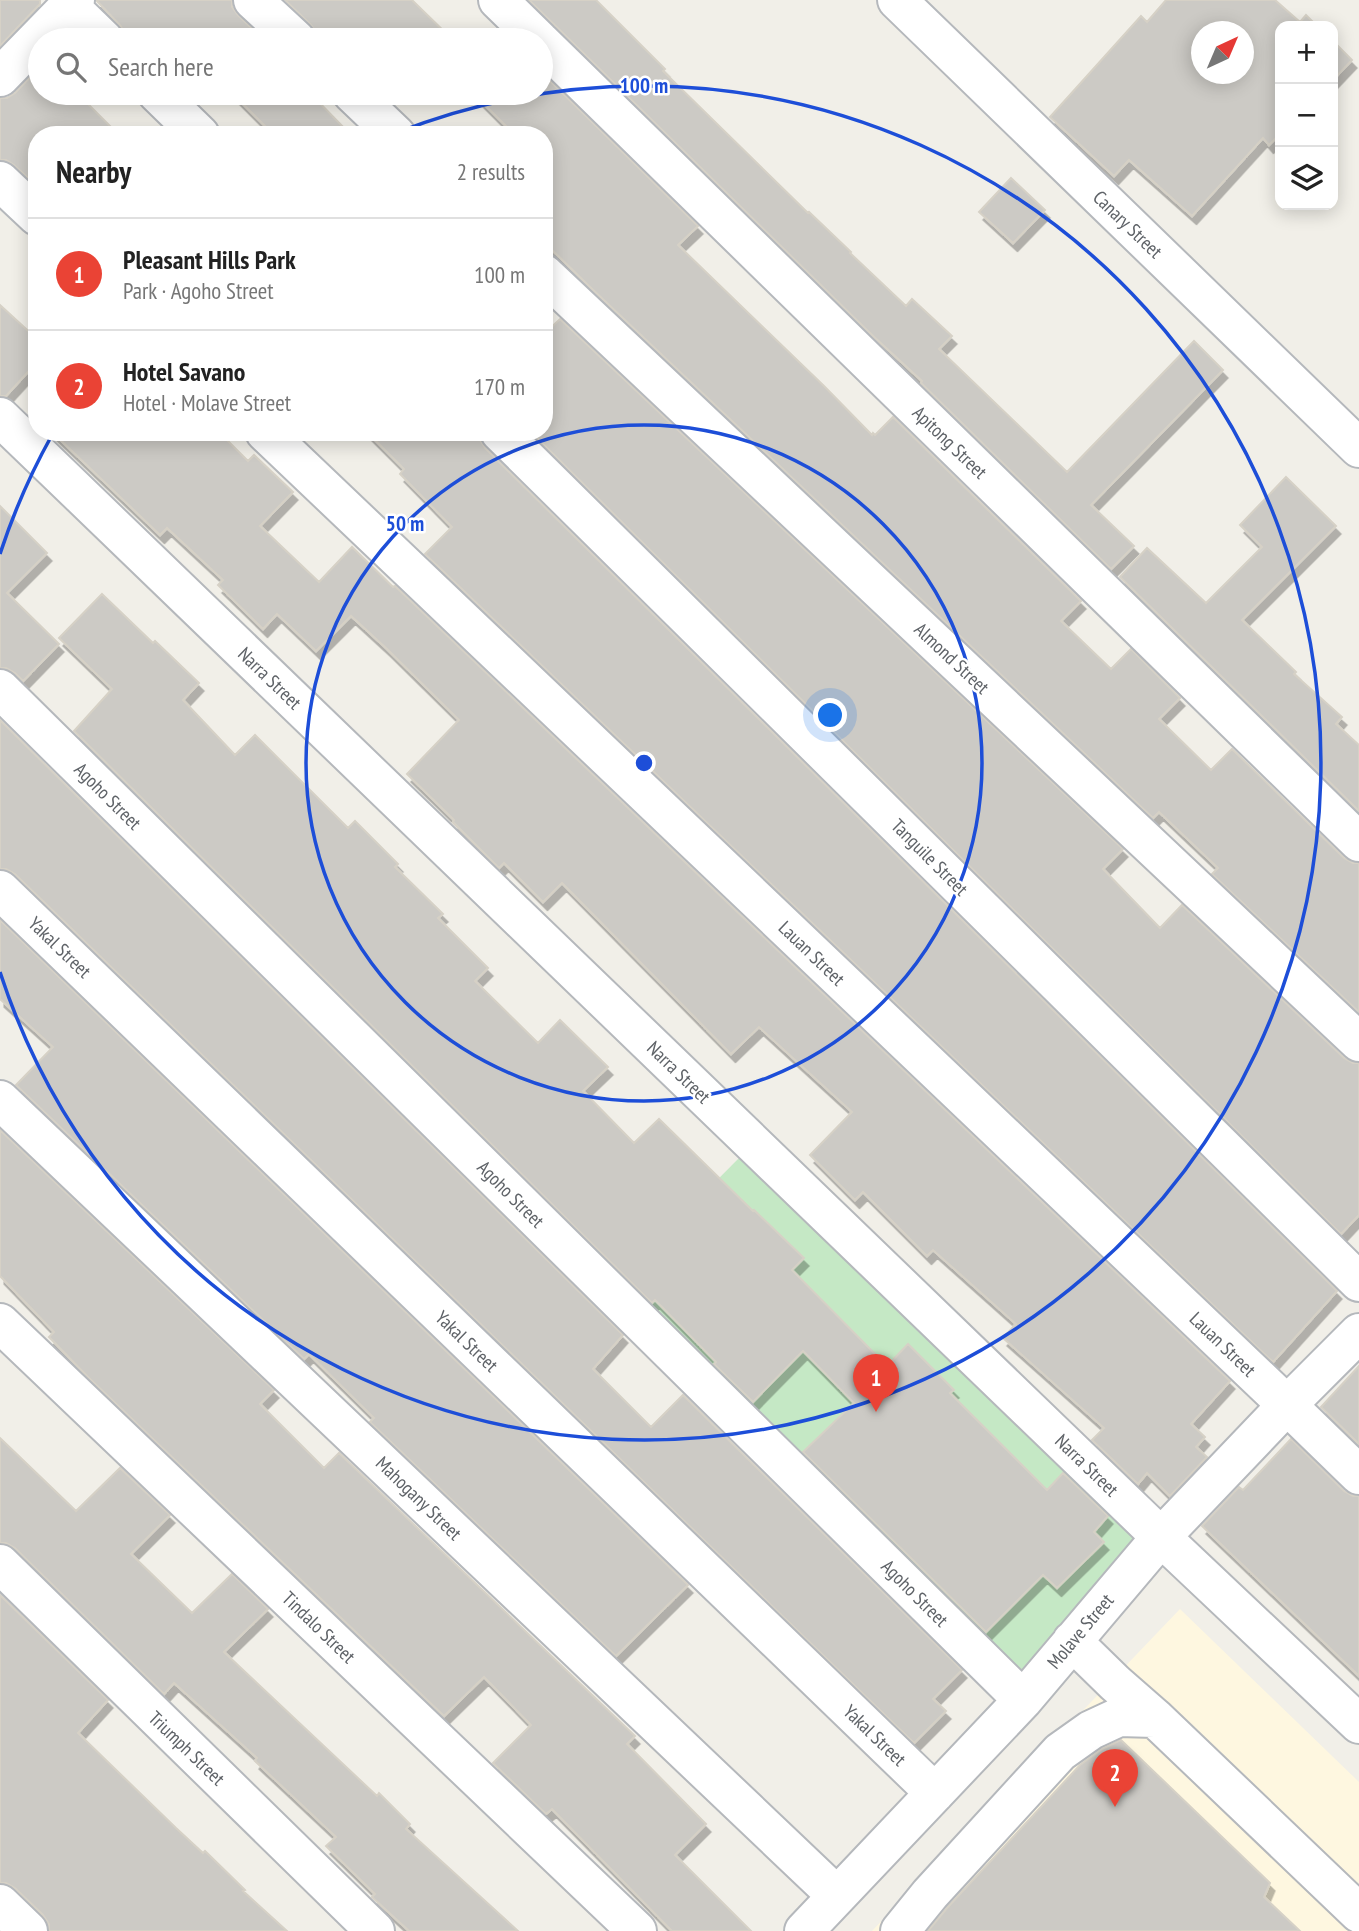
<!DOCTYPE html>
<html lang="en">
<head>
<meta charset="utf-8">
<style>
  :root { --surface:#fff; --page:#f2f2f2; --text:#222; --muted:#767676; --line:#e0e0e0; --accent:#ea4335 }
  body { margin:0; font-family:"PT Sans Narrow",sans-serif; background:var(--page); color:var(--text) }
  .controls { position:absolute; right:21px; top:21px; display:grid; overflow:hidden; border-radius:14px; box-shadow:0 4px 18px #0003 }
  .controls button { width:63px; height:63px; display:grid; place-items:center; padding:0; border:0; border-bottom:2px solid var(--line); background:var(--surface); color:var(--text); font:35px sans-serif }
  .compass { position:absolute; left:1191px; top:21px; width:63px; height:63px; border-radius:50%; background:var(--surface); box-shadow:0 4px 18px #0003; rotate:44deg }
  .you { position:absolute; left:831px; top:716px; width:24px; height:24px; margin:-18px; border:5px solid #fff; border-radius:50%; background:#1a73e8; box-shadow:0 0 0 10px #1a73e833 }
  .badge { display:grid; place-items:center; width:46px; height:46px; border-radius:50%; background:var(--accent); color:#fff; font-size:23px; font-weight:700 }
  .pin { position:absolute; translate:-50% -58px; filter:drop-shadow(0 2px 4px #0008) }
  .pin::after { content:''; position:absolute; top:37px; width:24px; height:21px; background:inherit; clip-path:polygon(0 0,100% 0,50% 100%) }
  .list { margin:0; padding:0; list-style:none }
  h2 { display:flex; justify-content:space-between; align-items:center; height:91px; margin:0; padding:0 28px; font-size:30px }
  h2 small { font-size:23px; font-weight:400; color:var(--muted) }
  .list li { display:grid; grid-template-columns:46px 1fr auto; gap:21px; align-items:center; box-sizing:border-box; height:112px; padding:0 28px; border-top:2px solid var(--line) }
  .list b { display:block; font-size:26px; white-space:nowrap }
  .list p { margin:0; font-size:23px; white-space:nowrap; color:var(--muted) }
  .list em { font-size:23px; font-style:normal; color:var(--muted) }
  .icon { flex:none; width:38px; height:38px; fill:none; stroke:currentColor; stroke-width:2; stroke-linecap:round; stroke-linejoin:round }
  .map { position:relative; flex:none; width:1359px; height:1931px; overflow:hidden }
  .search { position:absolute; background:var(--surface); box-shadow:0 4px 18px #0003; left:28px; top:28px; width:525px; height:77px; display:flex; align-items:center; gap:18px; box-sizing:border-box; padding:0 24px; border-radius:38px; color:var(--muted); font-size:26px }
  .panel { position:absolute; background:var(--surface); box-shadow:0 4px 18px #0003; left:28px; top:126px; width:525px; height:315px; border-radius:28px }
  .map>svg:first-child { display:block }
  .commercial { fill:#fef7e0 }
  .green { fill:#c5e8c5 }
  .building { fill:#cccac5; stroke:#d6d1c6; stroke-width:2; fill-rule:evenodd; filter:url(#shadow) }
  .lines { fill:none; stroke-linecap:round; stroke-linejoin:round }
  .minor-casing { stroke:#b5b8bc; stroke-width:42 }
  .minor { stroke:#fff; stroke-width:38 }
  .ring { fill:none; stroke:#1d4ed8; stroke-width:3.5 }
  .labels { text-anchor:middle; stroke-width:5; stroke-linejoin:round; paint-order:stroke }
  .street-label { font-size:19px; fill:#5f6368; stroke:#fff }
  .centre { fill:#1d4ed8; stroke:#fff; stroke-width:3.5 }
  .ring-label { font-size:21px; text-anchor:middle; font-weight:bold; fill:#1d4ed8; stroke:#fff; stroke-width:5; stroke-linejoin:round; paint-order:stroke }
</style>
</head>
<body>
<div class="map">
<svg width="1359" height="1931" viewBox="0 0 1359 1931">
  <defs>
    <filter id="shadow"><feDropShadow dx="4.5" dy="8" stdDeviation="0" flood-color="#0004"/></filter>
  </defs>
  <rect width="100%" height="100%" fill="#f1efe8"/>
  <path class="commercial" d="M1180,1609L1359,1782V1931H872Z"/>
  <path class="green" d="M744,1153L1152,1532L1014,1687L606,1292Z"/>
  <path class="building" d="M0,0H40V4L0,46Z
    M96,0H232V7L238,15L264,40H125V33L120,25Z
    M285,0H412L453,40H317V33L311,25Z
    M529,0H596L665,69L663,71L808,213L809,212L851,252L850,253L906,306L912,299L952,336L939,349L1067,472L1194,341L1223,370L1091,505L1134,546L1111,569L921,383L922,381L872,335Z
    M1166,0H1275L1300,22L1306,15L1317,26H1280V134L1269,145L1263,138L1192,216L1129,160L1114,176L1050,117L1141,16L1147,22ZM1201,32H1243V74H1201Z
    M1333,41L1352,60L1333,80Z
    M40,67V93H77L119,135H37V186L14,165L6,160H0V98H7L15,93Z
    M541,72L698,226L678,245L824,386L872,435L873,433L875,435L893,417L1081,601L1061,621L1111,669L1131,649L1180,698L1159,719L1211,770L1232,749L1344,858L1353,863H1359V1012L1212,874L1218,868L1159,812L1153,818L590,287L544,242V135H515L473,93H541Z
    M232,93H310L351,135H274Z
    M1011,178L1045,210L1013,243L979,212Z
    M0,305L37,339V362L6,396H0Z
    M560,319L1123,849L1103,869L1160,928L1182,905L1344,1058L1353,1063H1359V1215L1341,1234L531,432H544V334Z
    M52,432H219L248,461L254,455L293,492L260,526L319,582L352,547L393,587L395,586L1230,1381L1191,1424L1205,1437L1196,1447L1207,1457L1170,1496L1147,1473L1138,1484L1092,1440L1104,1428L1003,1338L1016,1324L933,1250L927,1256L863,1192L855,1200L810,1155L852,1112L759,1027L731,1054L562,883L543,902L504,863L499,868L453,822L454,820L407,774L459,720L387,649L351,616L316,651L277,614L263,629L218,585L223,580L167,528L160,535Z
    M367,432H479V438L485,448L1337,1291L1273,1362L425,554L452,527L400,474L404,469Z
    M1286,477L1336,526L1242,620L1296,672L1294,674L1342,717L1336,724L1359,745V811L1120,577L1147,548L1206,603L1262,547L1240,525Z
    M0,506L47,553L7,593L59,644L23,681L15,673L6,668H0Z
    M102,594L153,643L155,641L199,683L183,700L235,755L255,735L348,828L355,821L398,864L395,867L443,914L438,918L488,968L475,981L538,1043L560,1020L608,1067L583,1091L634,1143L659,1119L753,1211L754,1210L804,1258L792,1270L887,1366L908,1344L954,1390L950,1393L1047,1490L1063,1473L1108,1516L1094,1532L1104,1542L1057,1588L1043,1575L986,1632L803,1452L854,1403L803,1351L753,1402L714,1364L716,1362L655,1300L652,1303L74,731L112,689L59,638Z
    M0,720L623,1335L593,1369L651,1427L683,1395L962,1670L933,1699L946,1711L914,1743L15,874L6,869H0Z
    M0,920L688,1585L616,1656L370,1422L374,1418L309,1354L304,1359L16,1085L53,1047L0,999Z
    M0,1130L274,1390L260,1404L324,1468L339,1453L635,1736L627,1744L706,1824L675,1855L751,1931H672L552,1809L546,1814L493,1763L531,1725L484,1677L444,1716L89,1378L49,1337L54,1332L0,1276Z
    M1359,1366V1444L1321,1407Z
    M0,1438L76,1511L120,1468L170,1515L131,1554L192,1613L232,1574L268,1609L224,1652L377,1796L379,1793L410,1824L406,1829L518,1931H409L372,1897L375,1894L326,1846L336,1837L255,1761L257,1758L174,1683L164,1694L15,1548L6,1543H0Z
    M1291,1439L1344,1491L1353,1496H1359V1676L1202,1526L1239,1487L1243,1490Z
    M0,1595L108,1700L78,1733L176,1828L203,1853L205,1851L245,1890L243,1891L287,1931H49V1924L43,1915L15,1888L6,1883H0Z
    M1121,1740L1270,1883L1264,1897L1300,1931H928L947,1908L1080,1765L1102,1749Z"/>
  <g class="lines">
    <defs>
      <path id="minor" d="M253,0L296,40
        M498,0L539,40
        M897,0L1359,448
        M69,6L104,40
        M541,42L1359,842
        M0,77L75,0
        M157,93L200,135
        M352,93L396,135
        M0,181L37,216
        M544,274L1359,1042
        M0,417L1161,1537L1359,1724
        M265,432L1287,1405L1359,1475
        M500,432L1359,1282
        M0,689L1023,1700
        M0,890L935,1793
        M0,1100L837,1896
        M0,1323L637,1931
        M0,1564L375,1931
        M1072,1641L1115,1683L1155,1718L1359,1913
        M0,1904L28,1931
        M804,1931L1023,1700L1161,1537L1287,1405L1359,1333
        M900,1931L930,1894L1060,1752L1091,1730L1119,1717L1155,1718"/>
    </defs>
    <use href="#minor" class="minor-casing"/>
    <use href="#minor" class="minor"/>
  </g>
  <g class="ring">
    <circle cx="644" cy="763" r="338"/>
    <path d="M0 554A677 677 0 0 1 52 435M396 133A677 677 0 1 1 0 972"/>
  </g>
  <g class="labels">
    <g class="street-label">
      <text transform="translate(1128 224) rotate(44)" y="7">Canary Street</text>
      <text transform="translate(950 442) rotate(44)" y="7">Apitong Street</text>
      <text transform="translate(952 658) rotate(43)" y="7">Almond Street</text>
      <text transform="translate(270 678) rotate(44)" y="7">Narra Street</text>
      <text transform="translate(108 796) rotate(45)" y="7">Agoho Street</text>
      <text transform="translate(930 857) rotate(45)" y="7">Tanguile Street</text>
      <text transform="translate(60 947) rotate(44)" y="7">Yakal Street</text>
      <text transform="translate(812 953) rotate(44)" y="7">Lauan Street</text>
      <text transform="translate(679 1072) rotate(44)" y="7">Narra Street</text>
      <text transform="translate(511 1194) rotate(45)" y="7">Agoho Street</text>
      <text transform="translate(467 1341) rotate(44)" y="7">Yakal Street</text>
      <text transform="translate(1223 1344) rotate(44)" y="7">Lauan Street</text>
      <text transform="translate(1087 1465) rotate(44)" y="7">Narra Street</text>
      <text transform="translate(419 1498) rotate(44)" y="7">Mahogany Street</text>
      <text transform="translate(915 1593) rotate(45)" y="7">Agoho Street</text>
      <text transform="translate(319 1627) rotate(44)" y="7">Tindalo Street</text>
      <text transform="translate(1080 1631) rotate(-50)" y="7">Molave Street</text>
      <text transform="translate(875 1735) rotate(44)" y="7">Yakal Street</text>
      <text transform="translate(187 1748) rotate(44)" y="7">Triumph Street</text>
    </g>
  </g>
  <circle cx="644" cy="763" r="10" class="centre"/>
  <g class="ring-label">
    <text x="644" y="93">100 m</text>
    <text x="405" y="531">50 m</text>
  </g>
</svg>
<div class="controls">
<button>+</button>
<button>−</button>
<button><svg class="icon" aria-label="layers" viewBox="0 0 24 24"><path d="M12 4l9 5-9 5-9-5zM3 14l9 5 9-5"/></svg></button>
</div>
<svg class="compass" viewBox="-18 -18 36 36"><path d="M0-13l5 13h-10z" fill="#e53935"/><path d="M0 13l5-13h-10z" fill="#767676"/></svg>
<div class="you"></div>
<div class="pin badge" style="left:876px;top:1412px">1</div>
<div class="pin badge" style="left:1115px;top:1807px">2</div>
<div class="search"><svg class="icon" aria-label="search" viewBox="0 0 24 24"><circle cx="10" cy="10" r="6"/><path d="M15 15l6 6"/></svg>Search here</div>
<section class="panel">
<h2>Nearby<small>2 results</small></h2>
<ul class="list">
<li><span class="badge">1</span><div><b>Pleasant Hills Park</b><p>Park · Agoho Street</p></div><em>100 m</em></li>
<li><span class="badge">2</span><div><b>Hotel Savano</b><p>Hotel · Molave Street</p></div><em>170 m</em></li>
</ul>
</section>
</div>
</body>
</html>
